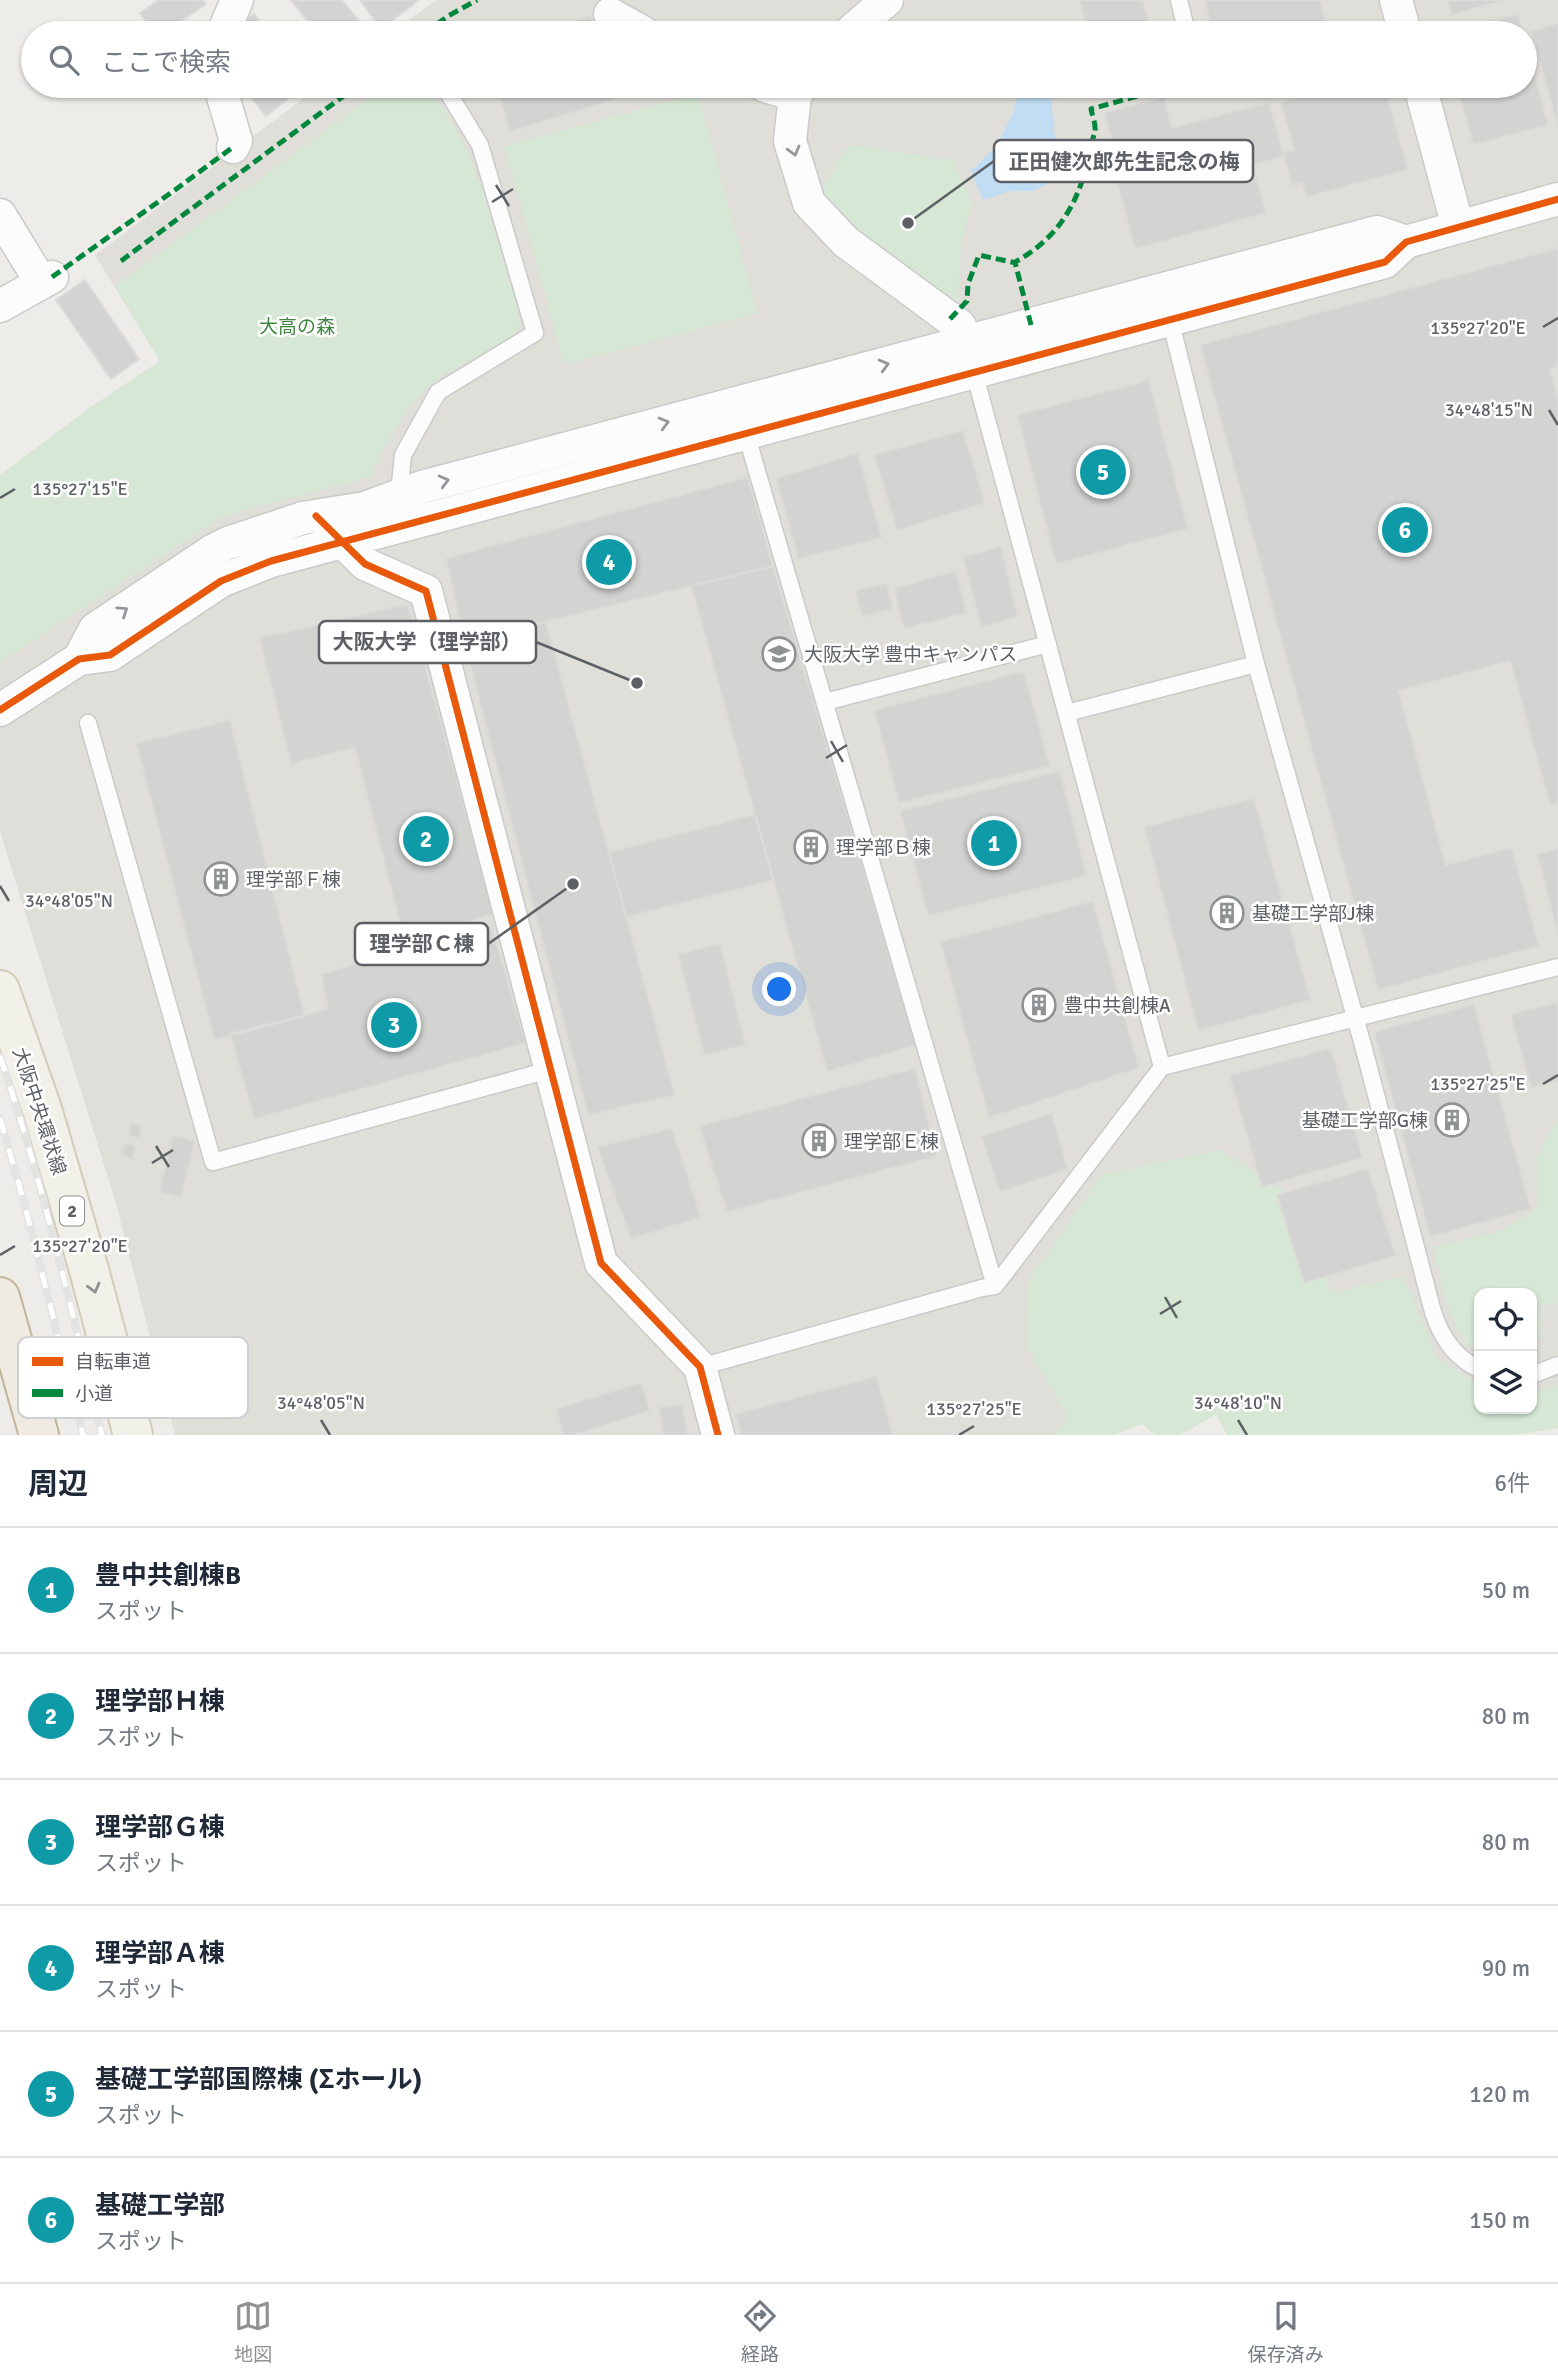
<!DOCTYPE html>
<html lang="ja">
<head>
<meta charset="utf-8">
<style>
  :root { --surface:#fff; --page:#f2f2f3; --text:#1f2937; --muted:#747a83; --line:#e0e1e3; --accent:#8f9293 }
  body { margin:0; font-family:Signika,"Noto Sans JP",sans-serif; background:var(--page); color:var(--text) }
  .controls { position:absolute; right:21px; bottom:21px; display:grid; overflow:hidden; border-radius:14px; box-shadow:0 2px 5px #0004 }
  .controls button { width:63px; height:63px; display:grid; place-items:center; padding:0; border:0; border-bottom:2px solid var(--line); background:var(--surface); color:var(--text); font:35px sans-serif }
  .you { position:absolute; left:780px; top:990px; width:24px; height:24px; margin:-18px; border:5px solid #fff; border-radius:50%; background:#1a73e8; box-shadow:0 0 0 10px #1a73e833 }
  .badge { display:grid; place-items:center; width:46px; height:46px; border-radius:50%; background:var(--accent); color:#fff; font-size:23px; font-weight:700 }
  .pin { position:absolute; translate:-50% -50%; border:4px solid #fff; box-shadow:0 2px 7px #0006 }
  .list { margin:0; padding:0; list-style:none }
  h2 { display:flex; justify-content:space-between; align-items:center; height:91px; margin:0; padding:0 28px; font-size:30px }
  h2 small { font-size:23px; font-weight:400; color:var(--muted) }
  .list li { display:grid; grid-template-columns:46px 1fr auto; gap:21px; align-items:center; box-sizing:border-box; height:126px; padding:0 28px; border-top:2px solid var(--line) }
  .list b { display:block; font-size:26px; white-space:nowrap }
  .list p { margin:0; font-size:23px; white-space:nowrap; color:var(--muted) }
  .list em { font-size:23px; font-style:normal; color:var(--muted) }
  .icon { flex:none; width:38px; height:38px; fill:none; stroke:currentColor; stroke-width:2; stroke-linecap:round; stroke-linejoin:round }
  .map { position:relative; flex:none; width:1558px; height:1435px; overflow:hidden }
  .search { position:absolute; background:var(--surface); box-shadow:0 2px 5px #0004; left:21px; right:21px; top:21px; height:77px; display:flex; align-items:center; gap:18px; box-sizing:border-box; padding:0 24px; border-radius:38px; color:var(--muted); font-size:26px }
  .sheet { height:847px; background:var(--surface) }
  nav { display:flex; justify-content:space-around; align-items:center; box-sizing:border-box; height:98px; border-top:2px solid var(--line); background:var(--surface); font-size:19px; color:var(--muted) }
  nav a { display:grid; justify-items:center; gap:4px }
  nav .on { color:var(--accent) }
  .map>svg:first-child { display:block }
  .education { fill:#e0ded8; fill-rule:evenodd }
  .green { fill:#d6e8d5 }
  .water { fill:#c0ddf4 }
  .building { fill:#d3d3d1; stroke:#dcdbd8; stroke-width:2 }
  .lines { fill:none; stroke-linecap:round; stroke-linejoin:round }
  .service-casing { stroke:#c9cac9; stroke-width:19 }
  .minor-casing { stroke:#c9cac9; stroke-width:35 }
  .primary-casing { stroke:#d3ccb8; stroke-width:42 }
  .motorway-casing { stroke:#c2b597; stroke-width:42 }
  .service { stroke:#fcfcfc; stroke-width:16 }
  .minor { stroke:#fcfcfc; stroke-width:32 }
  .primary { stroke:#f2f1e9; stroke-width:38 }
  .motorway { stroke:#efebe2; stroke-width:38 }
  .rail-casing { stroke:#e3e3e2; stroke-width:8 }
  .rail { stroke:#fff; stroke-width:5; stroke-dasharray:16; stroke-linecap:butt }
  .quiet { stroke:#00873e; stroke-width:5; stroke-dasharray:10 5; stroke-linecap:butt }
  .cycleway-casing { stroke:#fff; stroke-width:11 }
  .cycleway { stroke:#e8590c; stroke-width:7 }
  .oneway { stroke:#95979a }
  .oneway2 { stroke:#919393 }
  .ticks { fill:none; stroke:#5d6165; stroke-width:2.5 }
  .labels { text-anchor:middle; stroke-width:5; stroke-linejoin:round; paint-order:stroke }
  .shield { fill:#fff; stroke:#8e9093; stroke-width:2 }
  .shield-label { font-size:18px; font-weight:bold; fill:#5d6165 }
  .park-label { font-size:19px; fill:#3d8541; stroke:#fff }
  .poi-label { font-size:19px; fill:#5d6165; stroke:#fff; text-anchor:start }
  .street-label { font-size:19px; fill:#5d6165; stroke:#fff }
  .key { fill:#fff; stroke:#ced0d1; stroke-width:2 }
  .key-label { font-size:19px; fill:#5d6165 }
  .ticks-label { font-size:18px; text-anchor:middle; fill:#5d6165; stroke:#fff; stroke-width:5; stroke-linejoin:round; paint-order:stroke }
  .leader { fill:none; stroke:#5d6165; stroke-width:2.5 }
  .callout-dot { fill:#5d6165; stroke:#fff; stroke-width:2.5 }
  .callout { fill:#fff; stroke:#5d6165; stroke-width:2.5 }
  .callout-label { font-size:21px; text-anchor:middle; font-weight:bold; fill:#5d6165 }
</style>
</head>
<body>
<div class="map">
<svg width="1558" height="1435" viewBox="0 0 1558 1435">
  <rect width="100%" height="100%" fill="#edece8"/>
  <path class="education" d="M437,0H1558V1428L1512,1435L1254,1392L1180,1435H1156L1142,1424L1114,1435H175L116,1203L0,832V475L91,407L160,361L95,255L320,86H1525V33H391ZM1479,1293H1532V1409H1479Z"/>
  <path class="green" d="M386,86H416L429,91L444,110L466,148L485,199L516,303L519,325L517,332L511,338C487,351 461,363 439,378C406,401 387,442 370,477L237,512L213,522L0,663V475L91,407L160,361L115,286Z
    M698,94L757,313L564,365L505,146Z
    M849,145L952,160L972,204L961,241L958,303L884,256L819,193Z
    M1558,1119V1303L1540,1306L1541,1331L1535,1354L1532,1355V1293H1479V1353C1449,1337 1441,1277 1434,1247L1500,1231L1538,1208V1156Z
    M1220,1150L1283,1191L1332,1293L1403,1276L1437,1358L1479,1384V1409H1532V1391L1558,1385V1428L1512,1435H1227L1216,1414L1180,1435H1156L1142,1424L1114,1435H1055L1068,1417L1028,1348L1029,1280L1102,1175Z"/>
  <path class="water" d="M1021,86H1050L1057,159L1049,183L1033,191H1011L983,200L971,171L996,146L1012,116Z"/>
  <path class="building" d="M159,0H202L206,4L164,33H154L140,13Z
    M291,0H342L369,33H304L312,27Z
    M360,0H419L381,29Z
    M1079,0H1143L1151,33H1088Z
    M1204,0H1328L1321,2L1329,33H1221L1220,30L1213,32Z
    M1447,0H1505L1451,15Z
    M254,14L268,33H241L236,27Z
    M1518,14L1524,33L1442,32Z
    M591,16L596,33H527Z
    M1558,23V123L1557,124L1531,31Z
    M1525,37L1548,125L1473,145L1457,86H1525Z
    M254,86H304L266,116L247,92Z
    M497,86H612L617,99L509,132Z
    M1342,86H1385L1408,170L1306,197L1302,183L1292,186L1283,152L1294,150L1280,102Z
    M1164,97L1172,128L1269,102L1284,156L1253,165L1266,213L1135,249L1107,146L1113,145L1104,113Z
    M1558,248V367L1550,369L1558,399V803L1550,805L1510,661L1399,691L1446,865L1512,847L1539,946L1378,990L1200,345Z
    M85,280L139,359L111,379L56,300Z
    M1149,380L1188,529L1056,564L1017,415Z
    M963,430L985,503L897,531L874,455Z
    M858,453L882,538L798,559L776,478Z
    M748,477L773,566L464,642L446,558Z
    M1001,546L1018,617L981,627L963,557Z
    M773,566L916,1045L827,1072L691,586Z
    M956,571L967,613L904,629L894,588Z
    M887,583L893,609L862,617L855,591Z
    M408,604L494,914L404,939L355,748L291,764L259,638Z
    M546,622L675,1095L588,1115L464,642Z
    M1024,671L1050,766L899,803L874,710Z
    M230,720L305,1016L214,1040L136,743Z
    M1060,771L1087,876L928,916L900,811Z
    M1254,798L1311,1000L1198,1031L1144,827Z
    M755,814L774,880L626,917L609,852Z
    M1558,848V935L1537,854Z
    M1093,901L1139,1068L989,1118L940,942Z
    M491,925L526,1043L254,1119L230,1034L328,1009L321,974Z
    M720,943L746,1045L704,1055L678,954Z
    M1558,1002V1081L1531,1088L1510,1014Z
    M1474,1004L1531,1209L1430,1237L1374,1032Z
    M1331,1048L1363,1158L1262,1187L1229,1075Z
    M915,1068L937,1156L727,1212L699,1126Z
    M1052,1113L1068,1169L1000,1192L981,1136Z
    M131,1123L142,1125L139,1138L128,1136Z
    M672,1128L701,1217L631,1239L597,1147Z
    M173,1135L195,1141L181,1198L159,1192Z
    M125,1143L136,1146L132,1159L121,1156Z
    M1368,1168L1396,1256L1304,1283L1277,1195Z
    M877,1376L893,1435H741L735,1414Z
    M642,1382L650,1411L573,1435H563L556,1409Z
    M683,1405L687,1435H663L659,1407Z"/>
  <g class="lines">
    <defs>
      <path id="service" d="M1179,0L1187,33
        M1169,315L1256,664L1364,1049L1433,1312C1441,1337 1455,1358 1479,1369
        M973,368L1162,1067
        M745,430L995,1286
        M399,494L403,455L438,392L535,333L480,145L444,86
        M825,702L1048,644
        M1067,713L1256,664
        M88,723L213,1162L549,1070
        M700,1367L982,1288L995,1286L1162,1067L1558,967
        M1532,1375L1558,1365"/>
      <path id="minor" d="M1396,0L1405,33
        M610,14L644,33
        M223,33L237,0
        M849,33L887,0
        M220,86L236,141L233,147
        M765,86L795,95
        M802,86L795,95L790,141L809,203L846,242L960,326L966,342
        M1420,86L1458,227
        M0,215L41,282
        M0,306L52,277
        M330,529L365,564L426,591L601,1263L700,1367L718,1435
        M79,659L95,629L212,551L228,543L303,518L365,508L422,487L1377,232L1406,242
        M0,710L79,659L110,655L221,581L271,561L1385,262L1406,242L1558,199"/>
      <path id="primary" d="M0,990L42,1109L89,1270L133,1435"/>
      <path id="motorway" d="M0,1297L39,1435"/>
    </defs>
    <use href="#service" class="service-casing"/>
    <use href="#minor" class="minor-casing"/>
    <use href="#primary" class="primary-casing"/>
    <use href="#motorway" class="motorway-casing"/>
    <use href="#service" class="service"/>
    <use href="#minor" class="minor"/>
    <use href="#primary" class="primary"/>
    <use href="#motorway" class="motorway"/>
    <defs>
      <path id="rail" d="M0,1056C42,1180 71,1308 102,1435
        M0,1118L25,1206L83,1435"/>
    </defs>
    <use href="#rail" class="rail-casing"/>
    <use href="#rail" class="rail"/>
    <path class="quiet" d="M425,33L448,16L477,0
      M121,261L357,86
      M52,277L175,190L233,147
      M950,319L967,301L968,284L979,255L1016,263
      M1031,325L1015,262C1059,238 1081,200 1089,152C1090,145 1094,137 1095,131C1096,124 1092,115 1091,109L1167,88"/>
    <defs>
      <path id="cycleway" d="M316,516L365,564L426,591L601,1263L700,1367L718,1435
        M0,710L79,659L110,655L221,581L271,561L1385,262L1406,242L1558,199"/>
    </defs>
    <use href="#cycleway" class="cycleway-casing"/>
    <use href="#cycleway" class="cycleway"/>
  </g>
  <defs><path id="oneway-chevron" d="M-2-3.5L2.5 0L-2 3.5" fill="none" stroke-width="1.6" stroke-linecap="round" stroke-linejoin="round" transform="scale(1.75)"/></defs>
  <g class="oneway">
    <use href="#oneway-chevron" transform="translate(794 151) rotate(75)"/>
    <use href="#oneway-chevron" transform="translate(884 365) rotate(-15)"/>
    <use href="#oneway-chevron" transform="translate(664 423) rotate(-15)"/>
    <use href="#oneway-chevron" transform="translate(444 481) rotate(-15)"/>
    <use href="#oneway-chevron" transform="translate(123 611) rotate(-34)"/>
  </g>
  <use class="oneway2" href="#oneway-chevron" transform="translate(94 1288) rotate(75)"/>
  <path class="ticks" d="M496,185L509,206M492,202L513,189M1543,327L1558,318M1549,410L1558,425M0,498L15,489M831,741L843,762M826,758L847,745M0,886L9,901M1543,1084L1558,1075M156,1146L169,1167M152,1163L173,1150M0,1255L15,1246M1165,1297L1177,1318M1160,1314L1181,1301M321,1420L330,1435M1238,1420L1247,1435M959,1435L974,1426"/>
  <defs>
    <symbol id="university-ring" viewBox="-11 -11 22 22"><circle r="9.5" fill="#fff" stroke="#8f9293" stroke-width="1.5"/><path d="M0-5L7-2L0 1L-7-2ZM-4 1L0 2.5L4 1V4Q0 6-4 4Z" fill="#8f9293"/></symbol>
    <symbol id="building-ring" viewBox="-11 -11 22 22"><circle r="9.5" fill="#fff" stroke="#8f9293" stroke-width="1.5"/><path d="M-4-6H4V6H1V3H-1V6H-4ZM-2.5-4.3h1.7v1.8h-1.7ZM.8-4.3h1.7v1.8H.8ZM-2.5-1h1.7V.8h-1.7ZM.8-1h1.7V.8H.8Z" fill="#8f9293"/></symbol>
  </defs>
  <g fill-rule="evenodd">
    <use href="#university-ring" x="760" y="635" width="38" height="38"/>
    <use href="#building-ring" x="792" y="828" width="38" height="38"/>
    <use href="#building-ring" x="202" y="860" width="38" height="38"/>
    <use href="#building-ring" x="1208" y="894" width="38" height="38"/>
    <use href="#building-ring" x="1020" y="986" width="38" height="38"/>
    <use href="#building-ring" x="1433" y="1101" width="38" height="38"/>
    <use href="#building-ring" x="800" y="1122" width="38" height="38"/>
  </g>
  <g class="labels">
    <rect class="shield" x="60" y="1196.5" width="24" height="29" rx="5"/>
    <g class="shield-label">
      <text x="72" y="1217">2</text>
    </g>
    <g class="park-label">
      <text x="297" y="333">大高の森</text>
    </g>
    <g class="poi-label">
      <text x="804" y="661">大阪大学 豊中キャンパス</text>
      <text x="836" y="854">理学部Ｂ棟</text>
      <text x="246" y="886">理学部Ｆ棟</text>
      <text x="1252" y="920">基礎工学部J棟</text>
      <text x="1064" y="1012">豊中共創棟A</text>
      <text x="1428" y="1127" text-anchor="end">基礎工学部G棟</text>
      <text x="844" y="1148">理学部Ｅ棟</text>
    </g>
    <g class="street-label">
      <text transform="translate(40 1111) rotate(72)" y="7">大阪中央環状線</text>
    </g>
  </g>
  <rect x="18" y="1337" width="230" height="81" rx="10" class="key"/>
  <rect x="32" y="1357" width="31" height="9" fill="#e8590c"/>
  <rect x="32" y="1389" width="31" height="8" fill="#00873e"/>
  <g class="key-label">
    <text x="75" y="1368">自転車道</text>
    <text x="75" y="1400">小道</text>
  </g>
  <g class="ticks-label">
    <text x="1478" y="334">135°27'20"E</text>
    <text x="1489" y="416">34°48'15"N</text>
    <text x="80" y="495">135°27'15"E</text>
    <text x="69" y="907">34°48'05"N</text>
    <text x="1478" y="1090">135°27'25"E</text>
    <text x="80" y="1252">135°27'20"E</text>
    <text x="321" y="1409">34°48'05"N</text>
    <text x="1238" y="1409">34°48'10"N</text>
    <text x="974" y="1415">135°27'25"E</text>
  </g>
  <path class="leader" d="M908 223L994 161M637 683L536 642M573 884L488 944"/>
  <g class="callout-dot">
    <circle cx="908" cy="223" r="7"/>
    <circle cx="637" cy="683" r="7"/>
    <circle cx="573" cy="884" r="7"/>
  </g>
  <g class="callout">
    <rect x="994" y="140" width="259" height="42" rx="7"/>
    <rect x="319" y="621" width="217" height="42" rx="7"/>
    <rect x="355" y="923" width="133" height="42" rx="7"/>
  </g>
  <g class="callout-label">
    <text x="1124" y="169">正田健次郎先生記念の梅</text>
    <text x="427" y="649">大阪大学（理学部）</text>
    <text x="422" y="951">理学部Ｃ棟</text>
  </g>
</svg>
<div class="controls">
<button><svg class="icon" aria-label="locate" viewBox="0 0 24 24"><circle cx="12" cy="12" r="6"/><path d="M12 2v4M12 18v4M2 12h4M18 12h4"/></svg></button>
<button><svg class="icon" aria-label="layers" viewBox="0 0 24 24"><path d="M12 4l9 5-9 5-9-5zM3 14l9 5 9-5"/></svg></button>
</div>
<div class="you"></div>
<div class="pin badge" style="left:994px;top:843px;background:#0f9aa8">1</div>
<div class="pin badge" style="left:426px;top:839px;background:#0f9aa8">2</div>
<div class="pin badge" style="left:394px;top:1025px;background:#0f9aa8">3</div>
<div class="pin badge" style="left:609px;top:562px;background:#0f9aa8">4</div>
<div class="pin badge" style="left:1103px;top:472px;background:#0f9aa8">5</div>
<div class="pin badge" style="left:1405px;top:530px;background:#0f9aa8">6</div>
<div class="search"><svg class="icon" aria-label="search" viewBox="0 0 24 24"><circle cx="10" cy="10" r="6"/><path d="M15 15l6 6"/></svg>ここで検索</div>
</div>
<section class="sheet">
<h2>周辺<small>6件</small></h2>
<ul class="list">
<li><span class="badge" style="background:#0f9aa8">1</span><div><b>豊中共創棟B</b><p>スポット</p></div><em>50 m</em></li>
<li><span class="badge" style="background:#0f9aa8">2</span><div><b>理学部Ｈ棟</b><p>スポット</p></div><em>80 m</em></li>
<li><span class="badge" style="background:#0f9aa8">3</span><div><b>理学部Ｇ棟</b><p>スポット</p></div><em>80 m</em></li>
<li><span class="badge" style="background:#0f9aa8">4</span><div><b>理学部Ａ棟</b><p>スポット</p></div><em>90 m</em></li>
<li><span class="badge" style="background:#0f9aa8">5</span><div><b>基礎工学部国際棟 (Σホール)</b><p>スポット</p></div><em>120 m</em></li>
<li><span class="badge" style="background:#0f9aa8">6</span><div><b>基礎工学部</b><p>スポット</p></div><em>150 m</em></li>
</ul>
</section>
<nav>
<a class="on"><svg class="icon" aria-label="map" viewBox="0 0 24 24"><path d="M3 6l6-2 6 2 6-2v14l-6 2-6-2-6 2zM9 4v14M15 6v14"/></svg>地図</a>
<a><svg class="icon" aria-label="directions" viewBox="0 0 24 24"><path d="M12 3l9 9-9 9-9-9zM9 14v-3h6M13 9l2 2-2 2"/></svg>経路</a>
<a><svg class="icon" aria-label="saved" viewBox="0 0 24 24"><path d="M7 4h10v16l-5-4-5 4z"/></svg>保存済み</a>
</nav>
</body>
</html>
